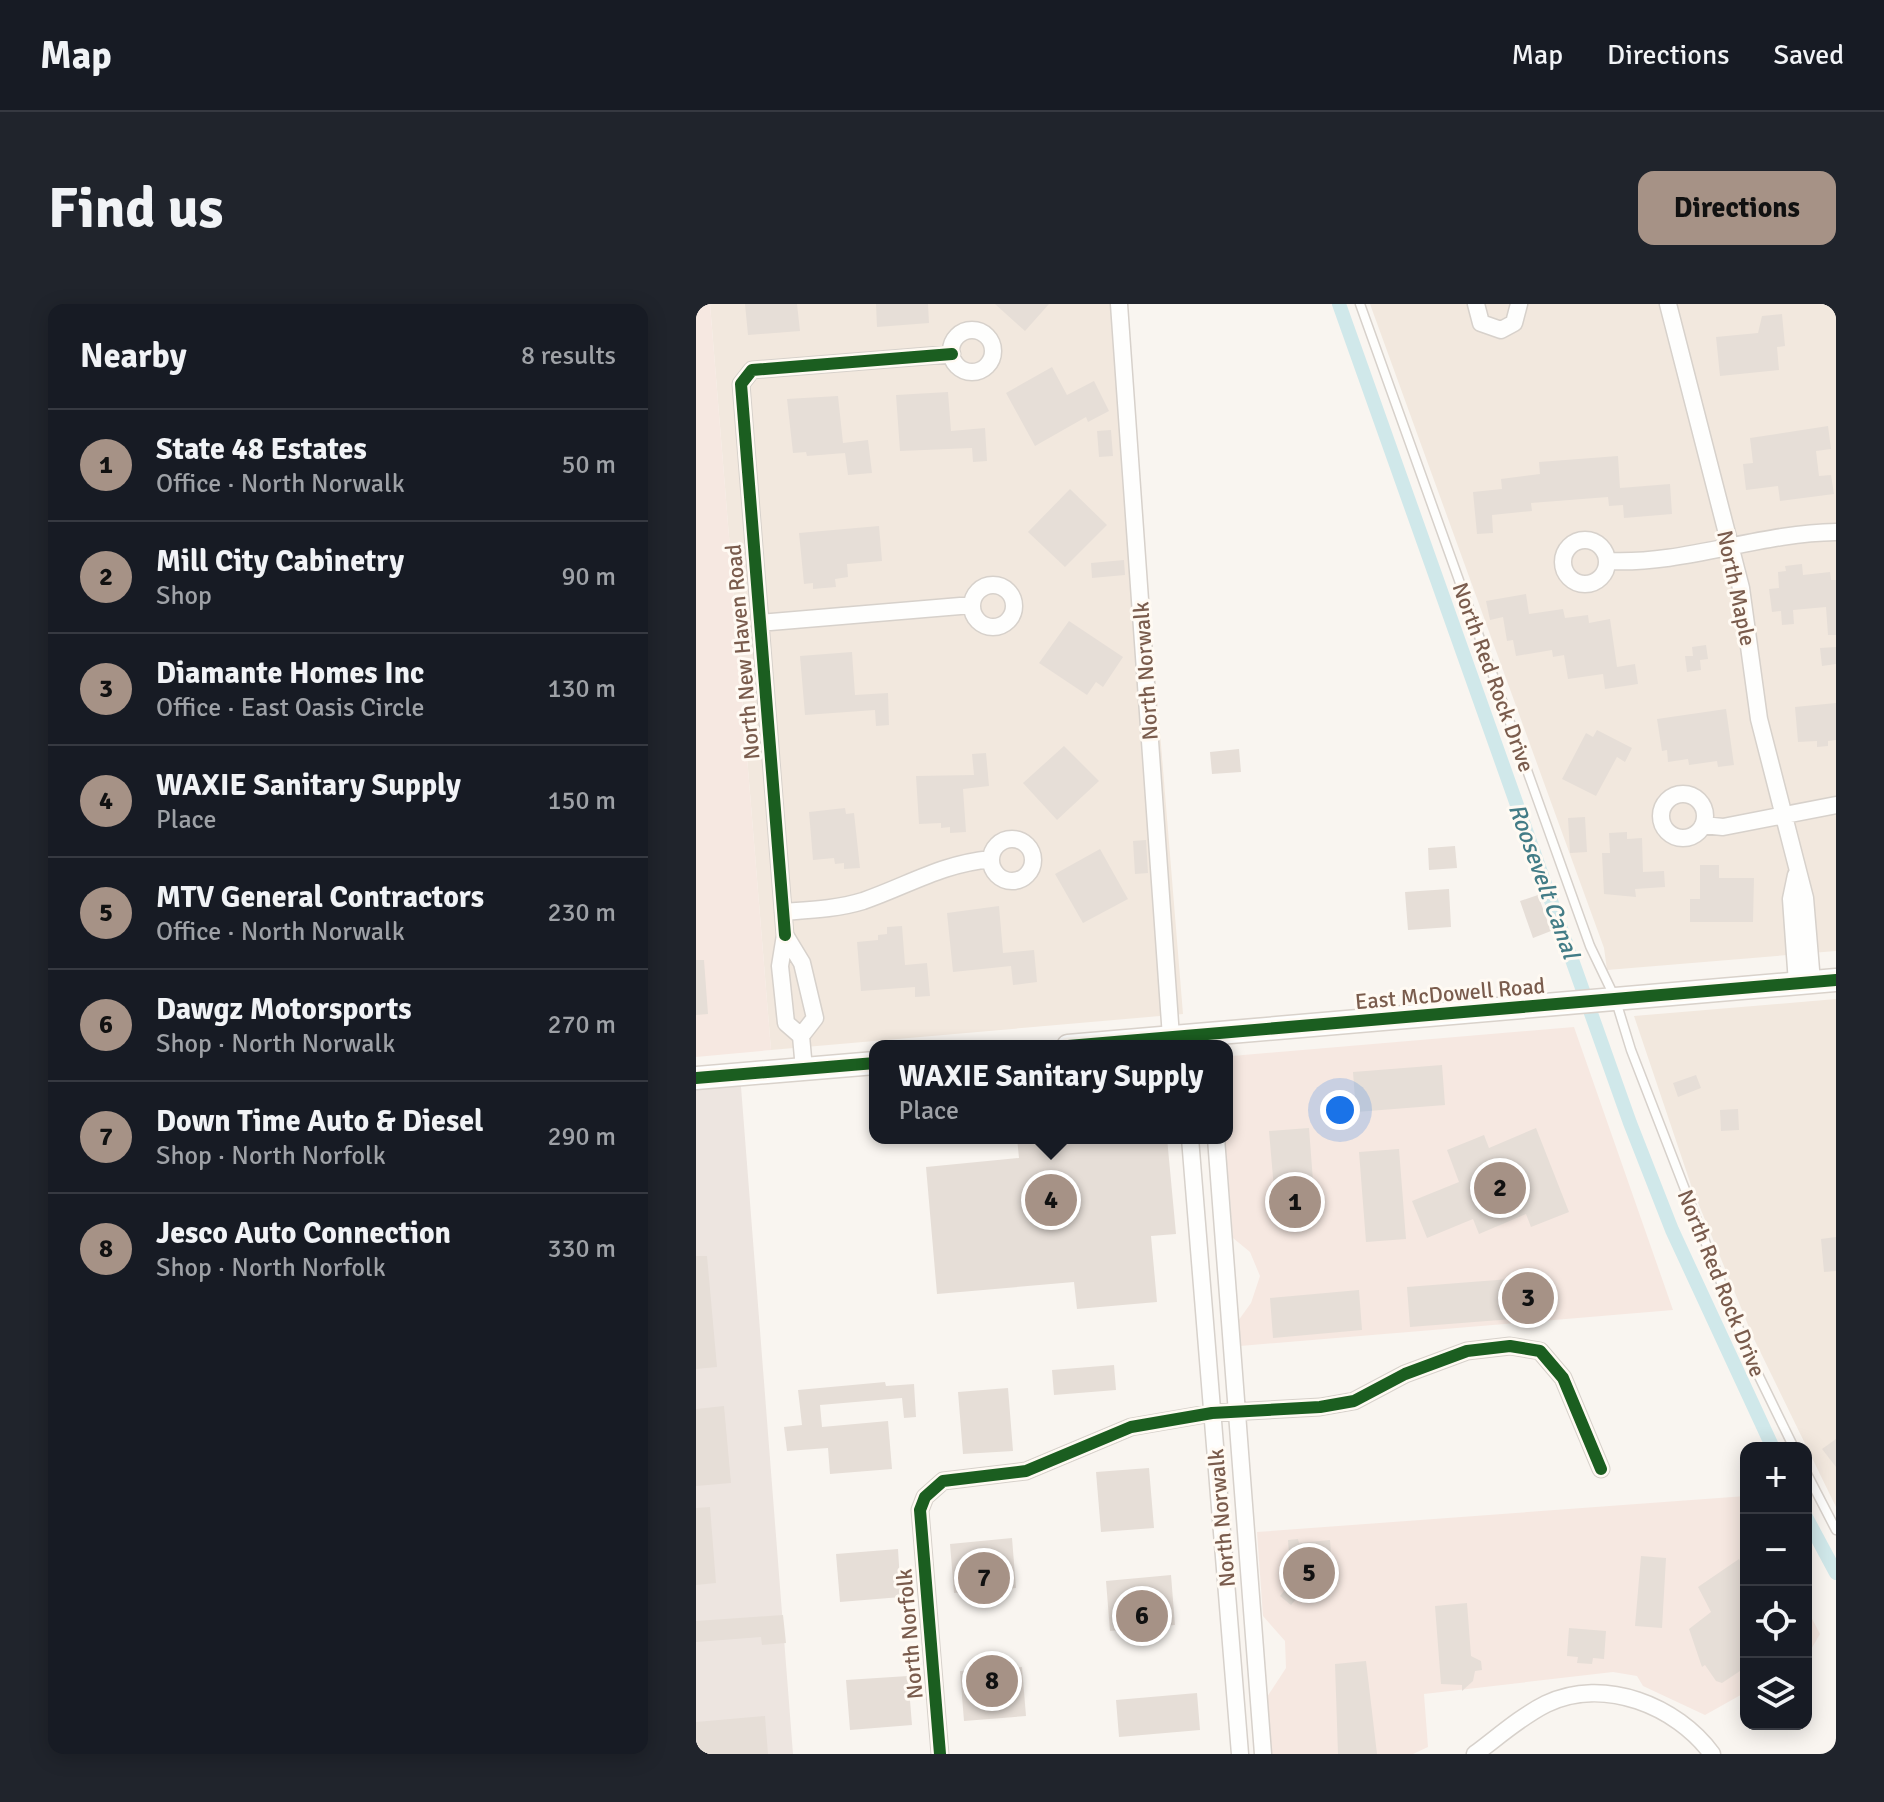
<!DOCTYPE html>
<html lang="en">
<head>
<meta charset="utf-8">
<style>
  :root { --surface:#171b24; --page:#20242c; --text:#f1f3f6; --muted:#9ea1a6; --line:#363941; --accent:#a69286 }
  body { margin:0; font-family:Signika,sans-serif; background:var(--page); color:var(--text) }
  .controls { position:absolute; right:24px; bottom:24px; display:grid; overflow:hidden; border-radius:16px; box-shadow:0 4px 20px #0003 }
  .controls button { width:72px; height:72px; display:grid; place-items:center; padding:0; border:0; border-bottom:2px solid var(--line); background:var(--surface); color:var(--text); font:40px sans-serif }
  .you { position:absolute; left:644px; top:806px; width:28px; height:28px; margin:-20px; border:6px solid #fff; border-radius:50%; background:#1a73e8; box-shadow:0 0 0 12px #1a73e833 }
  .badge { display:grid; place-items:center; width:52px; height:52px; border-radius:50%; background:var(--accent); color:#111; font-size:26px; font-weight:700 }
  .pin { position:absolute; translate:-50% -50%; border:4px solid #fff; box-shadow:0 2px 8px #0006 }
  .popup { position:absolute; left:173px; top:736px; width:364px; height:104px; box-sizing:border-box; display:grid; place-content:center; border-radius:16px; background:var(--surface); filter:drop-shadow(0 2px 6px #0005); font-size:26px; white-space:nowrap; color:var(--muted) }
  .popup b { font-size:30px; color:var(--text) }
  .popup::after { content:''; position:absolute; left:50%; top:100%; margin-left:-16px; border:16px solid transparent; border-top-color:var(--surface) }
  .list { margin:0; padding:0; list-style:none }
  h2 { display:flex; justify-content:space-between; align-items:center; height:104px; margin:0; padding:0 32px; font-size:34px }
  h2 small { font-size:26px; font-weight:400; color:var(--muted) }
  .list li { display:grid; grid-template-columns:52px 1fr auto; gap:24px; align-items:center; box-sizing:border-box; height:112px; padding:0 32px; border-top:2px solid var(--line) }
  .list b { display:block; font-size:30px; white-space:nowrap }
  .list p { margin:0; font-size:26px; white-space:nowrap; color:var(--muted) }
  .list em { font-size:26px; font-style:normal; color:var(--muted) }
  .icon { flex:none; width:44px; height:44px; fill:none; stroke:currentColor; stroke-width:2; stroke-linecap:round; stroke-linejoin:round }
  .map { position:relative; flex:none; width:1140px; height:1450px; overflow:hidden; border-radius:16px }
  header { display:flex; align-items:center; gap:48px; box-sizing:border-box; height:112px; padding:0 40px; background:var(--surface); border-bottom:2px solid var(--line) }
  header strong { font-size:38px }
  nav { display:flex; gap:44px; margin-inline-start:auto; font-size:28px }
  .intro { display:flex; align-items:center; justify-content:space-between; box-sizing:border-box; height:192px; padding:0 48px }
  h1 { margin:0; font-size:56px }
  .button { padding:20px 36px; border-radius:16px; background:var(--accent); color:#111; font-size:28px; font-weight:700 }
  main { display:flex; gap:48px; padding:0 48px }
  aside { flex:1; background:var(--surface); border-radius:16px; box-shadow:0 4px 20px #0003 }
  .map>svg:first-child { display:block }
  .residential { fill:#f2e8de }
  .commercial { fill:#f6e8e1 }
  .industrial { fill:#ede5e0 }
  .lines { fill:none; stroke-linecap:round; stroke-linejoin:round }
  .canal { stroke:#d0e8ea; stroke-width:14 }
  .building { fill:#e6ded7 }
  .lane-casing { stroke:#d7d1cb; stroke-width:11 }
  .street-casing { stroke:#d7d1cb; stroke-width:19 }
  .secondary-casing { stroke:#d9d2cb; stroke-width:25 }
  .lane { stroke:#fefefd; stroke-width:8 }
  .street { stroke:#fefefd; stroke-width:16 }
  .secondary { stroke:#fefefd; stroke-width:22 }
  .cycleway-casing { stroke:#fffaf3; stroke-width:17 }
  .cycleway { stroke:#1b5e20; stroke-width:12 }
  .labels { text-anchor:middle; stroke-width:6; stroke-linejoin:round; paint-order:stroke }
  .street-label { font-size:22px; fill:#7a5c4d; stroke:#fffaf3 }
  .water-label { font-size:24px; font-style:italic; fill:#437c86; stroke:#fffaf3 }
</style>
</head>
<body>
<header>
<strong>Map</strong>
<nav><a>Map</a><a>Directions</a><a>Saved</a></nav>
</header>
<div class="intro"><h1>Find us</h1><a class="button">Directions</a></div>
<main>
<aside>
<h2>Nearby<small>8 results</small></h2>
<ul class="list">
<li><span class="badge">1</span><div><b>State 48 Estates</b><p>Office · North Norwalk</p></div><em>50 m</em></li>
<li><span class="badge">2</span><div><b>Mill City Cabinetry</b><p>Shop</p></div><em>90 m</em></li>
<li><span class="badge">3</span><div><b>Diamante Homes Inc</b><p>Office · East Oasis Circle</p></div><em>130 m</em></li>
<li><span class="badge">4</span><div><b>WAXIE Sanitary Supply</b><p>Place</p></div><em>150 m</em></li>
<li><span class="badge">5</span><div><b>MTV General Contractors</b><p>Office · North Norwalk</p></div><em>230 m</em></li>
<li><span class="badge">6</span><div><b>Dawgz Motorsports</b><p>Shop · North Norwalk</p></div><em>270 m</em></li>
<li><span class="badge">7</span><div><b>Down Time Auto &amp; Diesel</b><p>Shop · North Norfolk</p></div><em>290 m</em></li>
<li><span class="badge">8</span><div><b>Jesco Auto Connection</b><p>Shop · North Norfolk</p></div><em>330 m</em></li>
</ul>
</aside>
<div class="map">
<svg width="1140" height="1450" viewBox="0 0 1140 1450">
  <rect width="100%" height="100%" fill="#f9f5f0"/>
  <path class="residential" d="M14,0H429L487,710L75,746Z
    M674,0H1140V647L911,666L908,644Z
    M1140,695V1203L1057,1033L996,884L938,712Z"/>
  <path class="commercial" d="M0,0H14L75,746L0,753Z
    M878,723L977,1006L544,1042L542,1017L555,999L564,972L554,948L537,934L529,834L531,755L536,752Z
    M1050,1192V1388L1009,1411L947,1382L941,1372L917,1368L728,1390L732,1443L717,1450H575L571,1393L590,1364L589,1337L567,1312L561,1228Z
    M1110,1303L1124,1330L1110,1354Z"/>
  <path class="industrial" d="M44,770L97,1450H0V774Z"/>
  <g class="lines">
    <path class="canal" d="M643,0L934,819L976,926L1077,1144
      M1110,1213L1140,1269"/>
  </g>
  <path class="building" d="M49,0H101L104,27L52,31Z
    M180,0H232L233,19L181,23Z
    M299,0H353L329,27Z
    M1086,10L1089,42L1081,43L1083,66L1024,72L1020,33L1062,29L1066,12Z
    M356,63L371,91L398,77L413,107L392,118L390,113L339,142L310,89Z
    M252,88L255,127L289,124L291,157L277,158L276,144L204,147L200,91Z
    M142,92L147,139L172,136L176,169L152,171L149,149L111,152L110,148L97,149L91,95Z
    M1132,122L1135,145L1120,147L1123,172L1135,171L1138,190L1084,197L1082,182L1050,186L1047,160L1057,159L1054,134Z
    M415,126L417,152L403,153L401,127Z
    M922,152L924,184L974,180L976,210L928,214L927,201L913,202L912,193L835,199L836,207L796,211L797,229L781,230L777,188L806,185L805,175L844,170L843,158Z
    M374,185L411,221L369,263L332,228Z
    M183,222L186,257L151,260L152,273L139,275L140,283L117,285V279L108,280L103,229Z
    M428,256L429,271L396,274L395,259Z
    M1106,260L1107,271L1134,268L1135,276H1140V331H1132L1130,303L1097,306L1098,320L1086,321L1085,307L1076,308L1073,285L1083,284L1082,268L1090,267L1089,262Z
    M830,290L833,310L867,305L869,314L892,311L893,319L914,315L921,363L939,360L942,380L909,385L907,370L872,375L868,351L857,353L856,346L820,352L817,336L811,337L807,313L794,316L790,297Z
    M373,317L427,353L407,383L400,378L391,391L343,359Z
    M1010,341L1012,355L1004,356L1005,366L991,368L989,352H997L996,343Z
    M1140,343V360L1126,362L1124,344Z
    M156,348L159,391L192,389L193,421L180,422L179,406L109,411L104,352Z
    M1140,399V436L1132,437V442L1121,443V437L1102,438L1099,403Z
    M1030,405L1038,461L1022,463L1021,457L993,461L992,455L972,458L971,446L966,447L961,415Z
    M901,426L936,444L929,458L921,453L900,492L866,475L890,429L897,433Z
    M368,442L403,477L361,516L327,479Z
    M543,445L545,468L516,470L514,448Z
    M290,449L293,482L267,485L270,528L254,529V523L245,524V519L223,520L220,472L278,471L276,450Z
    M149,504L150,510L158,509L164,564L148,565V559L139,560L138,554L117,556L113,508Z
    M889,513L891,548L874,549L872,514Z
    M931,528V535L946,534L947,568L968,567L969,583L939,585L940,593L908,590L906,549H914L913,529Z
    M450,536L452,569L439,570L437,537Z
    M759,542L761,564L733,566L732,544Z
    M404,545L432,595L387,619L359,570Z
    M1004,561H1023V574H1058L1057,618H994V595H1004Z
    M753,585L755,623L712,626L709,588Z
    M842,591L855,627L837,634L824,597Z
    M303,602L307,649L338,646L341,678L317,681L315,662L257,668L251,609Z
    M206,622L209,661L231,659L234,692L219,693V683L165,687L161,638L182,636V631L191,630V623Z
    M0,656H8L12,710L0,711Z
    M746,761L749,801L660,808L657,768Z
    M1000,771L1005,784L982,793L977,779Z
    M1042,805L1043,826L1025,827L1024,806Z
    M613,824L620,917L581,920L573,827Z
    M840,824L873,908L835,923L830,910L783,930L777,915L731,934L716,897L763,878L751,846L788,831L793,844Z
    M321,834H471L480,930L455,932L461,998L381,1005L378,978L241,990L230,863L323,854Z
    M703,845L710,935L670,938L663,848Z
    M1140,933V967L1128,968L1125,935Z
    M0,952H11L21,1063L0,1065Z
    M851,972L854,1012L714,1023L711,983Z
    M663,986L666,1026L577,1034L574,994Z
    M418,1061L420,1086L358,1091L356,1066Z
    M189,1078L190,1082L218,1080L220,1113L208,1114L206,1094L124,1101L126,1123L192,1117L196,1165L134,1170L132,1144L91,1147L88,1123L106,1121L102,1086Z
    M312,1084L317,1147L267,1150L262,1088Z
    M28,1102L35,1179L0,1182V1105Z
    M1140,1135V1163L1126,1145Z
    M453,1164L458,1224L405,1228L400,1168Z
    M14,1203L20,1279L0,1281V1204Z
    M316,1234L320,1284L258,1289L254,1240Z
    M602,1235L603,1239L634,1236L637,1278H629L611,1299L603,1292L595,1301L584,1292L592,1282L584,1275L594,1263L592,1236Z
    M202,1245L205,1293L144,1298L140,1250Z
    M945,1252L970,1254L966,1324L939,1322Z
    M1043,1255L1050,1269V1363L1026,1379L1020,1377L1009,1361L1006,1363L993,1325L1015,1308L1002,1283Z
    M475,1271L479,1321L414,1327L410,1277Z
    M771,1299L775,1352L785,1357L786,1366L779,1367L777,1377L766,1387V1381L745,1380L739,1302Z
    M87,1311L90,1339L66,1341L65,1333L0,1338V1317Z
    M873,1324L910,1327L908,1355L897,1354L896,1360L881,1359L882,1353L871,1352Z
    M670,1357L681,1450H642L639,1360Z
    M326,1363L330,1412L268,1417L264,1367Z
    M212,1372L216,1421L154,1426L150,1376Z
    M501,1389L504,1426L423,1433L420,1396Z
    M69,1412L72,1450H0V1418Z"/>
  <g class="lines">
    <defs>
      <path id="lane" d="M664,0L894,642L919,694L935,746L1055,1056L1098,1144
        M1110,1168L1140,1226"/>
      <path id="street" d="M423,0L475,733
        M780,0L785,19L805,26L818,19L823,0
        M972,0L1045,284L1063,415L1109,594L1116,678
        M255 47a21 21 0 1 1 42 0a21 21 0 1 1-42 0Z
        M867 258a22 22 0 1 1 44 0a22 22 0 1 1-44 0Z
        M911,257C989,261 1062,229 1140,228
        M276 302a21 21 0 1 1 42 0a21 21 0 1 1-42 0Z
        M64,319L276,301
        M965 512a22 22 0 1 1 44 0a22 22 0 1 1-44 0Z
        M1007,521L1027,523L1140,501
        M295 556a21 21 0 1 1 42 0a21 21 0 1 1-42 0Z
        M1100,571L1095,595L1101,679
        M87,608C114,606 141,605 167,597C213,581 245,560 295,555
        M89,631L45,80L56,66L256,50
        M105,732L90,719L84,662L89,631L106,659L119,714L105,732L108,765
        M494,834L544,1450
        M520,834L567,1450
        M244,1450L224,1206L229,1193L247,1177L330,1167L435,1123L516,1109L624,1103L658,1097L709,1070L771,1047L814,1042L844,1047L867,1074L905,1165
        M779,1450C802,1433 824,1413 850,1400C908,1372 981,1402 1016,1450"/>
      <path id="secondary" d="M372,742L1140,676
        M0,774L179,759"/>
    </defs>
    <use href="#lane" class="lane-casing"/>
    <use href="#street" class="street-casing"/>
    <use href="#secondary" class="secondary-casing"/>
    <use href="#lane" class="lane"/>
    <use href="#street" class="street"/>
    <use href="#secondary" class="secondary"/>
    <defs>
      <path id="cycleway" d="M89,631L45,80L56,66L256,50
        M372,742L1140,676
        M0,774L179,759
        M244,1450L224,1206L229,1193L247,1177L330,1167L435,1123L516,1109L624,1103L658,1097L709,1070L771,1047L814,1042L844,1047L867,1074L905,1165"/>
    </defs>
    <use href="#cycleway" class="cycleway-casing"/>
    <use href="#cycleway" class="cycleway"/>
  </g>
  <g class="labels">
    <g class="street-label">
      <text transform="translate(1041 284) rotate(78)" y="8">North Maple</text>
      <text transform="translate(46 348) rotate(-95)" y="8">North New Haven Road</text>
      <text transform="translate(449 367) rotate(-94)" y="8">North Norwalk</text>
      <text transform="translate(798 373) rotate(70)" y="8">North Red Rock Drive</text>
      <text transform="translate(754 689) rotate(-5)" y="8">East McDowell Road</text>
      <text transform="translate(1026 979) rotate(68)" y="8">North Red Rock Drive</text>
      <text transform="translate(525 1214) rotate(-95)" y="8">North Norwalk</text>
      <text transform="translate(213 1330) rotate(-95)" y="8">North Norfolk</text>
    </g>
    <g class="water-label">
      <text transform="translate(848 577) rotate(70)" y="8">Roosevelt Canal</text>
    </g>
  </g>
</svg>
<div class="controls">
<button>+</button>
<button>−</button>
<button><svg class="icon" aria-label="locate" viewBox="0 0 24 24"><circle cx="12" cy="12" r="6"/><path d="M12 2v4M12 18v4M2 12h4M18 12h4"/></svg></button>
<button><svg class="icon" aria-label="layers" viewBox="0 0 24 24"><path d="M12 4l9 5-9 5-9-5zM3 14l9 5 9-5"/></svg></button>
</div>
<div class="you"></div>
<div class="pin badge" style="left:599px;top:898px">1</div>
<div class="pin badge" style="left:804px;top:884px">2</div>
<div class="pin badge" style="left:832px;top:994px">3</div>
<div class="pin badge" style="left:355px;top:896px">4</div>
<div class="popup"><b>WAXIE Sanitary Supply</b>Place</div>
<div class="pin badge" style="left:613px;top:1269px">5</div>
<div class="pin badge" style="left:446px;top:1312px">6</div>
<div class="pin badge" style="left:288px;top:1274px">7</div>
<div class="pin badge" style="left:296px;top:1377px">8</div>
</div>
</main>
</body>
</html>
